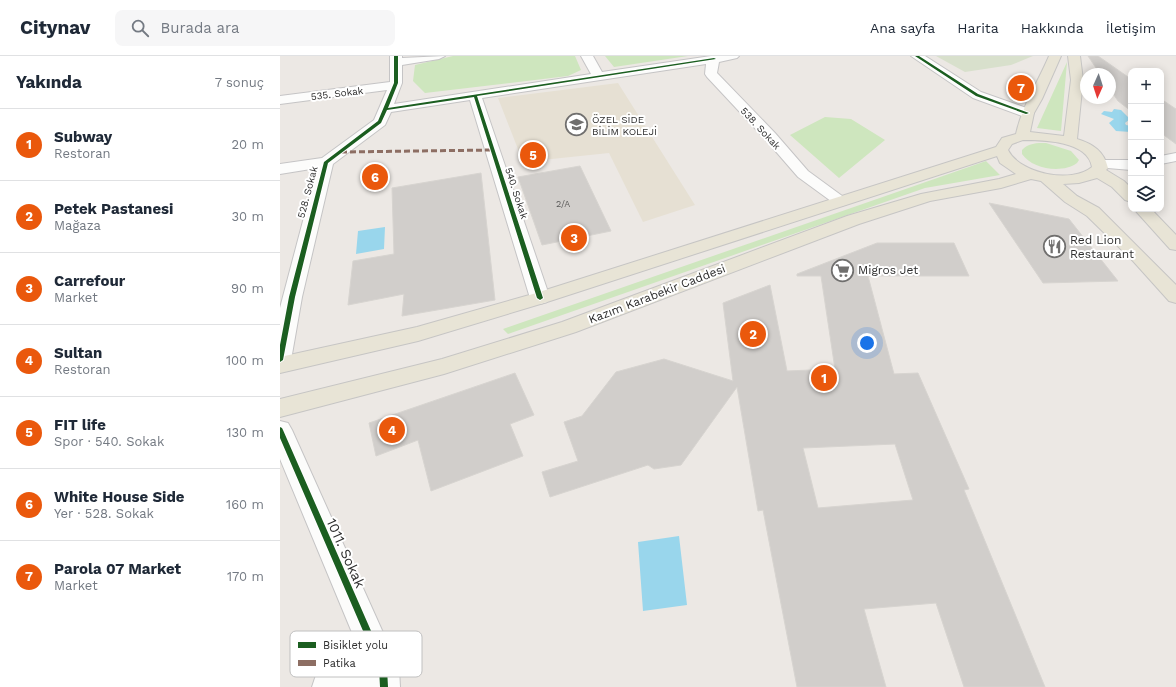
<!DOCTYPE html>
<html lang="tr">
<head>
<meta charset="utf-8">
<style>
  :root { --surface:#fff; --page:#f6f6f7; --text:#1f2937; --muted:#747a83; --line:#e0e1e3; --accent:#ea580c }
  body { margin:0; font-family:"Work Sans",sans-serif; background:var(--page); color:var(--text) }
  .controls { position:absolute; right:12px; top:12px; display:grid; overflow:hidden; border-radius:8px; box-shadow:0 2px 10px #0003 }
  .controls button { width:36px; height:36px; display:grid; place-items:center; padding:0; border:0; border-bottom:1px solid var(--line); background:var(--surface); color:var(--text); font:20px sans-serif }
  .compass { position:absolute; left:800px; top:12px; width:36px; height:36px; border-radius:50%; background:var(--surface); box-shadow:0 2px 10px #0003; rotate:183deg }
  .you { position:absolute; left:587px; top:287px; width:14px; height:14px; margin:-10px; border:3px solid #fff; border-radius:50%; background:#1a73e8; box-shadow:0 0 0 6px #1a73e833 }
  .badge { display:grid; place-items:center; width:26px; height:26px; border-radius:50%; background:var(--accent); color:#fff; font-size:13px; font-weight:700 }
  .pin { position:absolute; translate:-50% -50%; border:2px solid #fff; box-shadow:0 1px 4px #0006 }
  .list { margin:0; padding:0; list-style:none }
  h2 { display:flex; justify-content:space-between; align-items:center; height:52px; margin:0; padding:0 16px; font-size:17px }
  h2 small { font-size:13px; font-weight:400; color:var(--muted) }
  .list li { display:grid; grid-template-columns:26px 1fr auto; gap:12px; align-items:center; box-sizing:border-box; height:72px; padding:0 16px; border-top:1px solid var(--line) }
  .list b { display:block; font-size:15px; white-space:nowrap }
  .list p { margin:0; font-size:13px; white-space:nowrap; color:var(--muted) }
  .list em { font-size:13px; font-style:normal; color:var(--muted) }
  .icon { flex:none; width:22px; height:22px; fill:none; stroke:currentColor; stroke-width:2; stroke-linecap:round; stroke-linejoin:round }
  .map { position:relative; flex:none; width:896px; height:631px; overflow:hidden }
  header { display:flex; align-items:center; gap:24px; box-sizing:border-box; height:56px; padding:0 20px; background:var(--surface); border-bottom:1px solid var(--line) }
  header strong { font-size:19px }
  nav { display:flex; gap:22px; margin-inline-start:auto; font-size:14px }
  .search { width:280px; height:36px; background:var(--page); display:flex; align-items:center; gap:10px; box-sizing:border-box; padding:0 14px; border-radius:8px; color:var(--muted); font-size:15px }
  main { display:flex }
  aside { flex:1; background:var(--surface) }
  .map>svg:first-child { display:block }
  .education { fill:#e6e0d3 }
  .green { fill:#cee6be }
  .cemetery { fill:#d8e0cc }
  .water { fill:#99d6ec }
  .building { fill:#d1cecb; stroke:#d7d4d0; fill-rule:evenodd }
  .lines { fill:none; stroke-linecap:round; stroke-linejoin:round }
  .minor-casing { stroke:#c5c4c5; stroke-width:2 }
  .major-casing { stroke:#c6c5c4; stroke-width:2 }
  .minor { fill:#fcfcfb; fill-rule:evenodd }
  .major { fill:#e8e4d6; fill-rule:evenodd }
  .quiet { stroke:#8d6e63; stroke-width:3; stroke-dasharray:6 3; stroke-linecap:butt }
  .cycleway-casing { stroke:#fff; stroke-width:2 }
  .cycleway { fill:#1b5e20; fill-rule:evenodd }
  .labels { text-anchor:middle; stroke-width:4; stroke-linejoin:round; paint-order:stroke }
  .far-number-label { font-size:9px; fill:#585857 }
  .far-street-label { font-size:10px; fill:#2e2e2e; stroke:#fff }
  .far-poi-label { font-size:10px; fill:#2e2e2e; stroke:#fff; text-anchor:start }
  .poi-label { font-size:12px; fill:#2e2e2e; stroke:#fff; text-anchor:start }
  .street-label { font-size:12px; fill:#2e2e2e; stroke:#fff }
  .near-street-label { font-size:14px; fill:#2e2e2e; stroke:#fff }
  .key { fill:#fff; stroke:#c0c0c0; stroke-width:1 }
  .key-label { font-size:11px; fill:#2e2e2e }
</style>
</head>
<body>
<header>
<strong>Citynav</strong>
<div class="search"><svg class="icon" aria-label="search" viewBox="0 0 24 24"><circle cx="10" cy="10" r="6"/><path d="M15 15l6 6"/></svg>Burada ara</div>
<nav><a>Ana sayfa</a><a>Harita</a><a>Hakkında</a><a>İletişim</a></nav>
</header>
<main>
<aside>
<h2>Yakında<small>7 sonuç</small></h2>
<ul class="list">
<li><span class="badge">1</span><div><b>Subway</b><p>Restoran</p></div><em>20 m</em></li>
<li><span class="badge">2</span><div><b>Petek Pastanesi</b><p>Mağaza</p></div><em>30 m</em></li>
<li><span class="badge">3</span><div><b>Carrefour</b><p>Market</p></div><em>90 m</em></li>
<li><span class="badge">4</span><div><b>Sultan</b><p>Restoran</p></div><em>100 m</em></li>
<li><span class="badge">5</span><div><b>FIT life</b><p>Spor · 540. Sokak</p></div><em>130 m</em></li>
<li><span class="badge">6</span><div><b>White House Side</b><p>Yer · 528. Sokak</p></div><em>160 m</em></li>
<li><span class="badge">7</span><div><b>Parola 07 Market</b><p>Market</p></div><em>170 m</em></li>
</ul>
</aside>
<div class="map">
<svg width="896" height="631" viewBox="0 0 896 631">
  <rect width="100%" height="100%" fill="#ece8e4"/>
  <path class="education" d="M338,27L415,149L363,166L329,97L243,106L218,42Z"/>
  <path class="green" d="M173,0H295L301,14L288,20L145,37L133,25L135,9Z
    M325,0H408L334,11Z
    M787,6L781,75L757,72Z
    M545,61L571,63L605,84L559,122L510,79Z
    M766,87L791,95L799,104L797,107C782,118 752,113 742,98V94C748,87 757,87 766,87Z
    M706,105L720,119L645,132L228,278L223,273Z"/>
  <path class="cemetery" d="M656,0H753L731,9L685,16Z"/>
  <path class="water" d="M834,53L841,54L850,63L845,67L846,69L851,70V76L836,75L829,67L834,63L821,58L824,55L832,56Z
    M105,171L104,193L76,198L78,175Z
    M399,480L407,549L363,555L358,486Z"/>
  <path class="building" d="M808,0H818L851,23V55L838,45L830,33V18H820Z
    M881,43L896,53V88L881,77Z
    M300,110L331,175L262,189L238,121Z
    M201,117L215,244L122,260L124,238L68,249L73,205L114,198L112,132Z
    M709,147L789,163L838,225L763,227Z
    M597,187H674L689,220H588L614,318L638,317L689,433L684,434L765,631H684L656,547L584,553L606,631H517L483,454L478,455L457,331L401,409L374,413L368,409L270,441L262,416L298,405L284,366L302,360L336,316L384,303L453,325L443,247L490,229L507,315L555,313L541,220H517V218ZM615,388L633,444L538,452L523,392Z
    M235,317L254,359L230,368L243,400L151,435L138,384L96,400L89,367Z"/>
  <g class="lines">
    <defs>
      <path id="minor" d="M110,0H122V2L165,0L159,3L122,9V27L114,48L311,18L301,0H313L322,16L431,0H459L457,2L439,6L437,17L495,77L528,115L569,145L567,148L561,150L555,148L518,121L485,83L427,21L425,18L426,8L202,42L270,242L267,246L260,248L253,246L250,242L190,44L111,56L105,69L53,108L22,241L11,304L8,309L0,312V252L37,112L0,118V108L42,102L94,64L107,34L0,48V40L110,26Z
        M631,0H645L701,36L752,54L754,57L752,60H742L693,42Z
        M896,97V105L881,108V100Z
        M821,104H851V114L816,111L814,108L816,105Z
        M0,365L8,367L12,374L114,601L119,612L120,631H32L36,619L83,603L0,403Z"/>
      <path id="major" d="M769,0H781L762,43L754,57L750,76L784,80L791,24L788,0H800L803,24L797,83C813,88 824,95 828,112L826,114L844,125L851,132V146L845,144L832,131L817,122L799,127L783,128L797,140L819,152L896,229V247L889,245L853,205L807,160L785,146L761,125L751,123L721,132L650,145L579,168L296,276L164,318L0,361V343L162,303L282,266L567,160L641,138L719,123L736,118L720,107L717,100L267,246L138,285L0,317V301L137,271L253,238L716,91L722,82L736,78C742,50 758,26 769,0ZM743,84C764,84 808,85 812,111C792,128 740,118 728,94L732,88Z
        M854,153H871L896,179V194L890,193Z"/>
    </defs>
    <use href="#minor" class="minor-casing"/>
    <use href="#major" class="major-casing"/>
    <use href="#minor" class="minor"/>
    <use href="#major" class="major"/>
    <path class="quiet" d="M61,96L213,94"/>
    <defs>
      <path id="cycleway" d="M114,0H118V27L108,52L434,2L436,3L197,40L263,242L260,244L257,242L194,41L107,54L101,67L48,107L15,241L3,304L0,306V289L9,241L44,106L98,65L114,27Z
        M635,0H639L698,38L749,57L746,58L696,40Z
        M0,371L2,372L3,374L106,609L107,612L108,631H100L99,612L0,382Z"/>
    </defs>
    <use href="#cycleway" class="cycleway-casing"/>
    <use href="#cycleway" class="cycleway"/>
  </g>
  <defs>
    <symbol id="school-ring" viewBox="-11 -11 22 22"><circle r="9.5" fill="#fff" stroke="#706f6e" stroke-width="1.5"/><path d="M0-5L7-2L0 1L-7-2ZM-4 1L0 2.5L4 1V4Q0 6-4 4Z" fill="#706f6e"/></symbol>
    <symbol id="restaurant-ring" viewBox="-11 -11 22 22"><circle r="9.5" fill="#fff" stroke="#706f6e" stroke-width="1.5"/><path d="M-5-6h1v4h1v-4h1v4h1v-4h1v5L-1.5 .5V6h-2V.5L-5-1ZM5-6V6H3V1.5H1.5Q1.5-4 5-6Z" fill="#706f6e"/></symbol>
    <symbol id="supermarket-ring" viewBox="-11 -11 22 22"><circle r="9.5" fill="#fff" stroke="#706f6e" stroke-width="1.5"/><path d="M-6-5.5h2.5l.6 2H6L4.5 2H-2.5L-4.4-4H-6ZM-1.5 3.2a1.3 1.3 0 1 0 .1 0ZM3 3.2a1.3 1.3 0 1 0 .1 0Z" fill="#706f6e"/></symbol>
  </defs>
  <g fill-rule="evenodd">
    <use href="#school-ring" x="284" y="56" width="25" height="25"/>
    <use href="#restaurant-ring" x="762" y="178" width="25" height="25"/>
    <use href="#supermarket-ring" x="550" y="202" width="25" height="25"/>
  </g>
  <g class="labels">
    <g class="far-number-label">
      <text x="283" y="151">2/A</text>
    </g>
    <g class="far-street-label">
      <text transform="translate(57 37) rotate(-7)" y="4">535. Sokak</text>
      <text transform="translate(481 72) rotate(47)" y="4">538. Sokak</text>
      <text transform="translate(27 136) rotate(-75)" y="4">528. Sokak</text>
      <text transform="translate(237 137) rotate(72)" y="4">540. Sokak</text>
    </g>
    <g class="far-poi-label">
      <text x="312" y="67">ÖZEL SİDE<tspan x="312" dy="12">BİLİM KOLEJİ</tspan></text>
    </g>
    <g class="poi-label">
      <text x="790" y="188">Red Lion<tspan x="790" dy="14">Restaurant</tspan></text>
      <text x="578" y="218">Migros Jet</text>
    </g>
    <g class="street-label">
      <text transform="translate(377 238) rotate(-21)" y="4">Kazım Karabekir Caddesi</text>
    </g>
    <g class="near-street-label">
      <text transform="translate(66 497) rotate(66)" y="5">1011. Sokak</text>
    </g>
  </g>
  <rect x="10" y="575" width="132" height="46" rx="6" class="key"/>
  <rect x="18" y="586" width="18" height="6" fill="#1b5e20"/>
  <rect x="18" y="604" width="18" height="6" fill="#8d6e63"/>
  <g class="key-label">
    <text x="43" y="593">Bisiklet yolu</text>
    <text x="43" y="611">Patika</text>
  </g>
</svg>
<div class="controls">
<button>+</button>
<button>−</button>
<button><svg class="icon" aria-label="locate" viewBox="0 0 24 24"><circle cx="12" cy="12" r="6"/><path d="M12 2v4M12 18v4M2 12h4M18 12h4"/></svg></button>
<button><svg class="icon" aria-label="layers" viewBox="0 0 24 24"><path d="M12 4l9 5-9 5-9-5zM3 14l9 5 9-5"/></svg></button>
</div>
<svg class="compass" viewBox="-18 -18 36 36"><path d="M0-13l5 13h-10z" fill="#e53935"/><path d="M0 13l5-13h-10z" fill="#747a83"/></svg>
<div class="you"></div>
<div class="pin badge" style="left:544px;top:322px">1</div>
<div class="pin badge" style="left:473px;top:278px">2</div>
<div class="pin badge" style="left:294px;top:182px">3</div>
<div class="pin badge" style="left:112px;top:374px">4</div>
<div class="pin badge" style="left:253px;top:99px">5</div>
<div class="pin badge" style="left:95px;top:121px">6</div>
<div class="pin badge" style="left:741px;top:32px">7</div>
</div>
</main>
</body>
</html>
